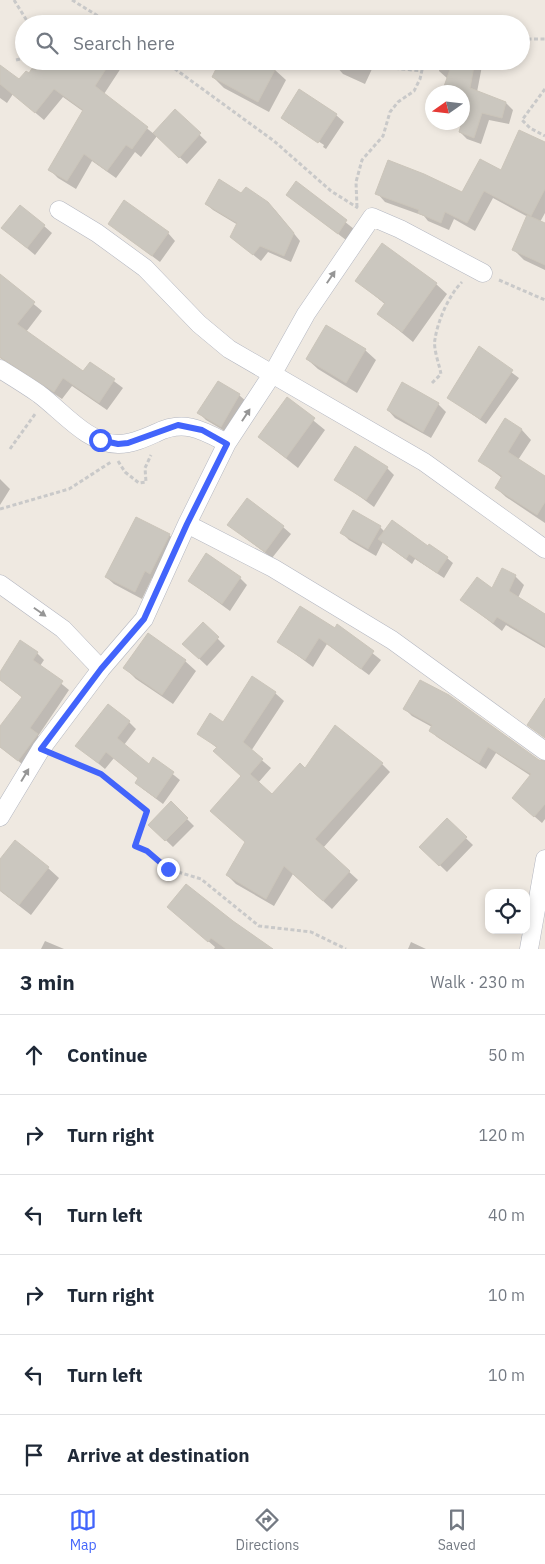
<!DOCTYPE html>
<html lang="en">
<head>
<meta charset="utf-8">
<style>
  :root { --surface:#fff; --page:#f2f2f3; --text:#1f2937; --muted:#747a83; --line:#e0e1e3; --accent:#4264fb }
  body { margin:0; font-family:"IBM Plex Sans",sans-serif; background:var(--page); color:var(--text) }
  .controls { position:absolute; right:15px; bottom:15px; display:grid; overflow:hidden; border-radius:10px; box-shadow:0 2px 8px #0003 }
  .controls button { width:45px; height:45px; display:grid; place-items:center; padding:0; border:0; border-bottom:1px solid var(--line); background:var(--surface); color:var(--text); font:25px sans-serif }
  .compass { position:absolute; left:425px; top:85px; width:45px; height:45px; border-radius:50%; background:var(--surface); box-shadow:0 2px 8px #0003; rotate:256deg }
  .stop { position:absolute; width:15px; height:15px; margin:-11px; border:4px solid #4264fb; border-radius:50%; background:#fff }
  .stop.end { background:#4264fb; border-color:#fff; box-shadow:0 1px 5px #0008 }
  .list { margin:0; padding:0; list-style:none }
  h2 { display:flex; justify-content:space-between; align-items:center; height:65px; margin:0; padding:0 20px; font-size:21px }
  h2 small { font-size:16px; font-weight:400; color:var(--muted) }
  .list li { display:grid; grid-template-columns:32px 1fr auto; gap:15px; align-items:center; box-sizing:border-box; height:80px; padding:0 20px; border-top:1px solid var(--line) }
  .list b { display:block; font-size:19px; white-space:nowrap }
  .list em { font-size:16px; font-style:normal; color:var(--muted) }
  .icon { flex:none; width:28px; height:28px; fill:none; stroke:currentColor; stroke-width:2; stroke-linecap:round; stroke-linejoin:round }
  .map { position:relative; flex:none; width:545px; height:949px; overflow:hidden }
  .search { position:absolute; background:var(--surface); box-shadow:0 2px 8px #0003; left:15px; right:15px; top:15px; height:55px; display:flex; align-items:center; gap:12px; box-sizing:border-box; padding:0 18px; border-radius:28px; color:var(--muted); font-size:19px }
  .sheet { height:545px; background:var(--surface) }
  nav { display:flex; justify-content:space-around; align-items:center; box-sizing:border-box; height:70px; border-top:1px solid var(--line); background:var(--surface); font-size:14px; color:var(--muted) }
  nav a { display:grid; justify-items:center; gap:2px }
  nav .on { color:var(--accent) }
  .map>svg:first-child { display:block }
  .shadow { fill:#0003 }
  .building { fill:#cbc7bf; stroke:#cbc5ba }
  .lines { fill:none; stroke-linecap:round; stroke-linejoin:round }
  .minor-casing { stroke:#b4b7c1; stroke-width:19 }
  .path { stroke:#c9c9c9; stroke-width:3; stroke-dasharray:4 2.5; stroke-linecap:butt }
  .minor { stroke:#fff; stroke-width:18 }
  .oneway { fill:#969696 }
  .route { stroke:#4264fb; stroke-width:6 }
</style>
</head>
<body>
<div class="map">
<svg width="545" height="949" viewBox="0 0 545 949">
  <rect width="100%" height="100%" fill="#efe9e1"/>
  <path class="shadow" d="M39,61H113L121,68L104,94L154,134L175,111L207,142L187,164L157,136L141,157L135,152L116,178L92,161L76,189L58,178L49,169L84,112L63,97L44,120L13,94L7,103L0,98V66L20,81L29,75Z
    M260,61L275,70L286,80L269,112L224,88L213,77Z
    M338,61H365L372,69L365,84L343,74L336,66Z
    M441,61H478L482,66L477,92L506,103L513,110L509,124L489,120L481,144L467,139L460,132L464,121L462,92H443L448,79L439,71Z
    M336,115L344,122L326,149L323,147L324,145L289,122V124L282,118Z
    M545,144V213L540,222L545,224V270L524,260L513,249L528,217L493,198L475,231L454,219L449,230L428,221L424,216L385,202L377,193L463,194Z
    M296,183L354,229L346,240L287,195Z
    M242,195L275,210L300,241L291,262L268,252L261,261L231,237L238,225L213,210L206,204Z
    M109,224L168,233L175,241L160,262Z
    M44,226L52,233L35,255L3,228Z
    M0,276L42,311L26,332L83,373L90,363L123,388L107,410L72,386L62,399L0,358Z
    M357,281L436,284L447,294L413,342L379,314L386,305Z
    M479,348L519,378L486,424L449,398Z
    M365,350L376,360L357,393L318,369L307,359Z
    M403,384L438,404L446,412L431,438L395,418L388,410Z
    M239,395L247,402L228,433L206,420L199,413Z
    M287,399L325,430L298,468L259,437Z
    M505,420L522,430L531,440L518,460L545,477V523L506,497L496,488L502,478L480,461Z
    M387,468L394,475L374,507L336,479Z
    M0,479L10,489L0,505Z
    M228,525L283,527L291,534L272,558Z
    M380,527L385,532L429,548L447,558L453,563L444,578L415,559L412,564L383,542L376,556L349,540L342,533Z
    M169,535L177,542L158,580L152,578L142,599L114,584L106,577Z
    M515,576L524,585L518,598L545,615V648L506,625L502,631L462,600L492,589Z
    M240,578L247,585L230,611L189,581Z
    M203,624L225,646L207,666L191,651Z
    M338,626L381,660L369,675L327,644L313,667L279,642L335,630Z
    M37,653L44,660L40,666L69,690L38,736L44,742L26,767L0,747V728L23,698L0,680V674Z
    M185,661L196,671L173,704L136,679L125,668Z
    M275,693L284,701L251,751L271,768L258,783L272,795L305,770L382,764L390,772L323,848L358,880L332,909L293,874L274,906L236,884L227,875L246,843L242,776L217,748L199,733L223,723Z
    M405,709L545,767V819L542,823L513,798L531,776L496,753L486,769L437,737L430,730L432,727L412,716Z
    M129,722L136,729L124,745L149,765L154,759L180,780L163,804L143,789L136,782L139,779L114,758L105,769L77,746Z
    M171,803L194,826L173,847L150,825Z
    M447,820L473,845L447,872L421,847Z
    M0,861L48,868L59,878L31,915L0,891Z
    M169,907L232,922L270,949H214L215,947Z
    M45,941L64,949H41Z
    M411,942L426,949H408Z"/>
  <path class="building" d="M37,61H111L95,86L148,127L132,149L126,145L107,171L84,154L67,181L48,170L83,110L54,89L35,113L0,84V65L19,79L26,71L29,73Z
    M220,61H263L276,68L258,102L212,77Z
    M453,61H475L470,88L506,102L502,118L482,113L474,138L459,132L462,122V92H442Z
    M299,89L337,114L318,143L281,118Z
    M175,109L201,133L179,158L153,133Z
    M519,130L545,142V189L531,216L484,191L467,223L445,212L441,223L418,213L419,210L375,194L388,160L424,174L462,192L480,159L501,170Z
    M219,179L241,193L246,187L268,202L294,233L284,256L260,246L253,255L230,237L237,223L205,204Z
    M296,181L347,220L338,234L286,195Z
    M124,200L169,232L152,256L108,224Z
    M20,205L45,225L27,248L1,228Z
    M527,215L545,223V265L512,250Z
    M382,243L437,283L402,332L377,314L385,303L355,281Z
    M0,274L35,302L17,324L83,371L90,362L115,379L99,403L63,378L54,392L0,357Z
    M326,325L366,349L346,383L306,359Z
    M479,346L513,370L480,419L447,398Z
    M218,381L240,394L221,427L197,413Z
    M402,382L439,403L423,432L387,410Z
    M287,397L315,418L286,458L258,437Z
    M505,418L522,429L508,452L545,476V502L537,515L495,488L502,476L478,461Z
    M355,446L388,467L366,500L334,480Z
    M247,498L284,526L265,552L227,525Z
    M353,510L381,526L368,549L340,533Z
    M136,517L170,534L150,574L145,571L135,592L105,577Z
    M392,520L428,546L429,544L448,557L437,573L409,554L406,559L378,539Z
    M206,553L241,577L222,604L188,581Z
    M502,568L516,575L509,591L545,614V646L497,617L493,623L460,600L477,577L492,588Z
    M300,606L335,628L337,624L374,651L361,669L319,638L305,660L277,642Z
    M203,622L219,637L199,659L182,644Z
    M148,633L186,660L162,695L123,668Z
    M20,640L38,652L33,660L63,681L30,728L38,734L18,761L0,747V726L22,697L0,680V672Z
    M252,676L276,692L243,742L263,759L250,774L272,794L300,763L305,768L335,725L383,763L315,839L350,871L323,901L284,866L266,899L226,875L245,842L210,811L241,776L213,751L217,747L197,734L210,713L223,722Z
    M420,680L449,695L539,760L545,761V804L534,817L512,798L531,774L488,747L479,763L429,731L432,725L403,709Z
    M545,698V738L527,725Z
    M108,704L130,721L117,738L149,764L153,757L174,772L156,798L135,783L138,778L106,752L98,763L75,746Z
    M171,801L188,818L165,841L148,825Z
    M447,818L467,837L439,866L419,847Z
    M15,840L49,867L19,905L0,890V859Z
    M186,884L233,921L273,949H226L211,938L208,942L167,907Z"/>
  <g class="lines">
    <defs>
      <path id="minor" d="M59,210L97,233L145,268L199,324L229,349L424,462L545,549
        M0,369C13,377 26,385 39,394C62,411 89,445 119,444C132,444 145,438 156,433C184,419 202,430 227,443
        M187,524L273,568L392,640L545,751
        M0,584L63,629L101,669
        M0,817L41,749L101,669L144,619L187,524L227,443L273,373L306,314L372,217L400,229L483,273
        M529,949L545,859"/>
    </defs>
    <use href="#minor" class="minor-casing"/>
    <path class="path" d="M14,0L29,24
      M72,0L111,24
      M521,39H545
      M16,60L24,58
      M164,61L274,141L331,191L358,208
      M382,67L422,71
      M545,89L522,120L530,128L545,136
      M357,207L356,182L362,160L383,136L390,112L398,102L414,91L420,79L424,61
      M499,280L545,300
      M432,383L441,374C439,363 433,349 435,339C438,320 449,295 462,282
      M10,449L35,414
      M118,461L125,472L139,483L146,482L145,468L151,455
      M0,509L69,489L111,462
      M57,756L101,774L147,811L135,846L147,851L168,869L201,879L259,926L311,932L346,949"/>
    <use href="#minor" class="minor"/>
  </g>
  <defs><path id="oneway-solid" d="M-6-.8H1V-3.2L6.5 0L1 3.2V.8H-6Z" transform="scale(1.25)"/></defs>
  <g class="oneway">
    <use href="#oneway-solid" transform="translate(331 277) rotate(-56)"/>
    <use href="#oneway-solid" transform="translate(246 415) rotate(-57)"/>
    <use href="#oneway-solid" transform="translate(40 612) rotate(35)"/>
    <use href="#oneway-solid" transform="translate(25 775) rotate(-59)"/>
  </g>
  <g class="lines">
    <path class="route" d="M100,440L118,444L128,443L178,425L202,430L227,444L187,524L144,619L101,669L41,749L101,774L147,811L135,846L147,851L168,869"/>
  </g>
</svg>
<div class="controls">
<button><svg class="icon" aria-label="locate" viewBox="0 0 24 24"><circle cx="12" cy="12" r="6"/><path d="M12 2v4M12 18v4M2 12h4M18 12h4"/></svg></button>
</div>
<svg class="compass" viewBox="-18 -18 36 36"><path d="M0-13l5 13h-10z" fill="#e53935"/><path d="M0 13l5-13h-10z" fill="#747a83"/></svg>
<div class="stop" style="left:100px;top:440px"></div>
<div class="stop end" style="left:168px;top:869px"></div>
<div class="search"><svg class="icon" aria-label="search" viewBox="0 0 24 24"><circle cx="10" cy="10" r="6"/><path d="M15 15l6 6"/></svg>Search here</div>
</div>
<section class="sheet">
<h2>3 min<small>Walk · 230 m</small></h2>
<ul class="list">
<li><svg class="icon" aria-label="ahead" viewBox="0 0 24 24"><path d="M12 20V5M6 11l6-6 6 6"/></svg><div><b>Continue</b></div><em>50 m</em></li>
<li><svg class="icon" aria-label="right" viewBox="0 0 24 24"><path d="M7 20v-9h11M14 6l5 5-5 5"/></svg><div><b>Turn right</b></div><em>120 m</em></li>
<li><svg class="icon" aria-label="left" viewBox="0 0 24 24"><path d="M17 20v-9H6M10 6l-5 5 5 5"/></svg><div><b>Turn left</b></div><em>40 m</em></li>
<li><svg class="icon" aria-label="right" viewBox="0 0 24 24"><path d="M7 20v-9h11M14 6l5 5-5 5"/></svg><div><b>Turn right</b></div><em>10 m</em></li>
<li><svg class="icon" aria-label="left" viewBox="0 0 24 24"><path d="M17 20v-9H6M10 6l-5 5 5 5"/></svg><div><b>Turn left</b></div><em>10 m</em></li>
<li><svg class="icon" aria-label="arrive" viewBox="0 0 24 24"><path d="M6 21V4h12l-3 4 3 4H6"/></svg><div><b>Arrive at destination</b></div></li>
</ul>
</section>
<nav>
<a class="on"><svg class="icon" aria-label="map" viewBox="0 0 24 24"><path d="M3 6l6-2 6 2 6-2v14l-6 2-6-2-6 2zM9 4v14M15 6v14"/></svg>Map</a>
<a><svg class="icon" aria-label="directions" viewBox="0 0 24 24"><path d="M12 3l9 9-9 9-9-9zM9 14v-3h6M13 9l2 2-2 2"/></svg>Directions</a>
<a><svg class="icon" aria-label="saved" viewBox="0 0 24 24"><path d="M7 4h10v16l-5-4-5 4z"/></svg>Saved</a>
</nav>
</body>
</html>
